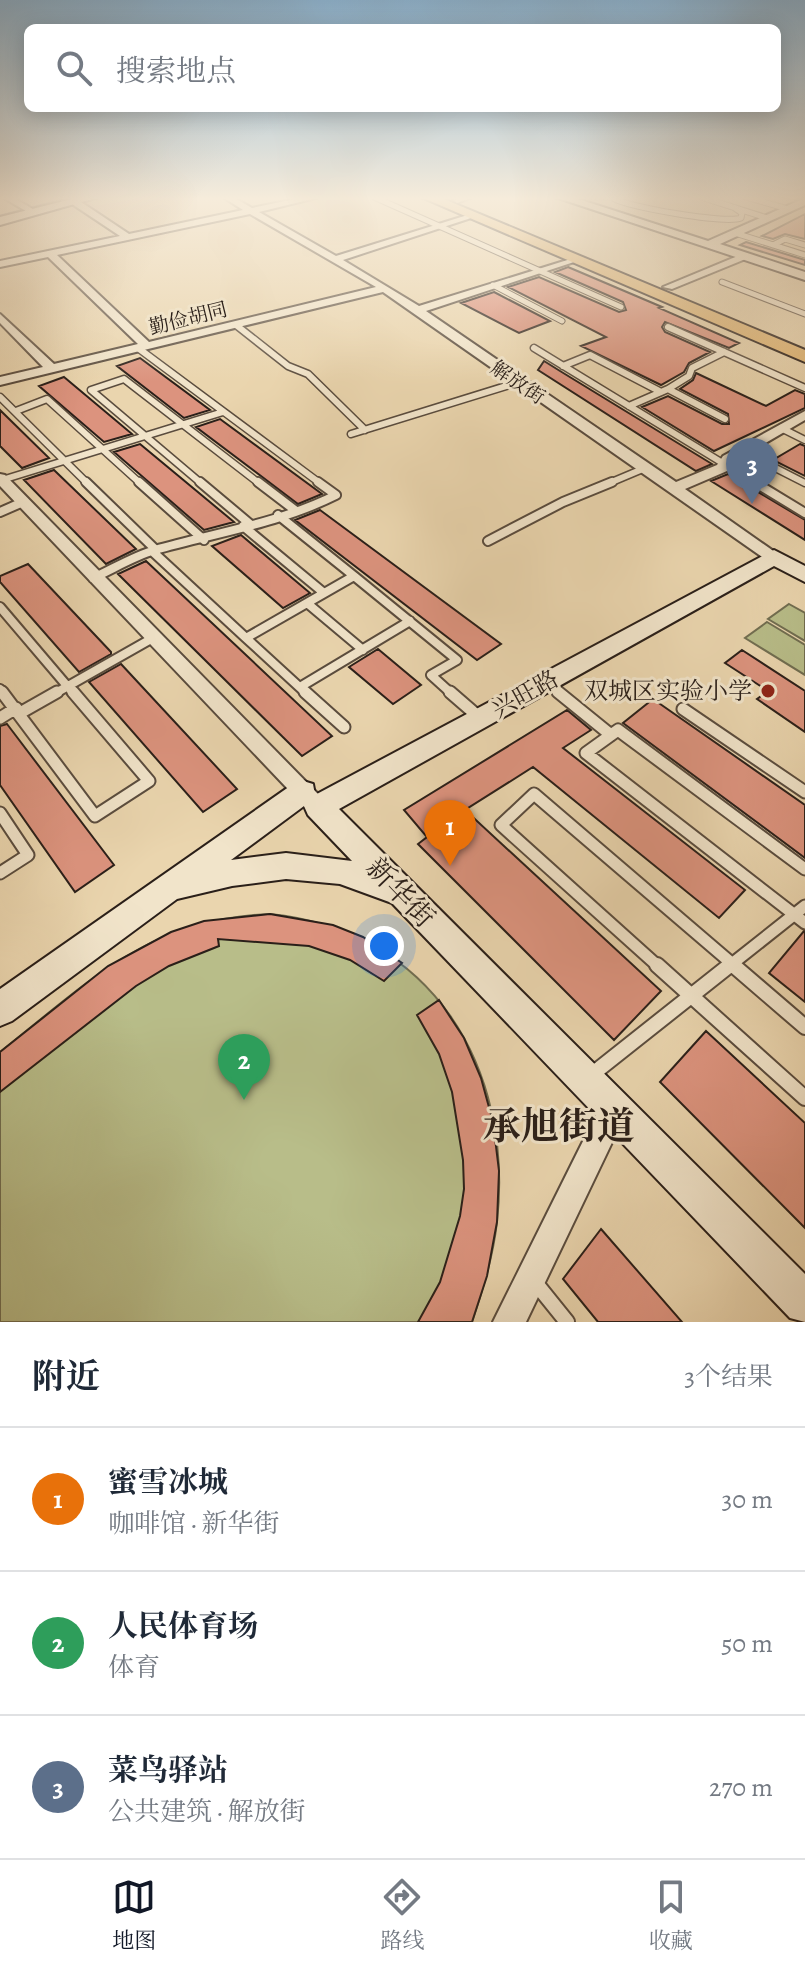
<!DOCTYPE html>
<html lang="zh">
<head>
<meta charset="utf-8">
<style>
  :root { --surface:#fff; --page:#f2f2f3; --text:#1f2937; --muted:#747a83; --line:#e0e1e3; --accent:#111827 }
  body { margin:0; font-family:Alegreya,"Noto Serif SC",serif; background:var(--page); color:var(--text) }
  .you { position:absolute; left:384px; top:946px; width:28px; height:28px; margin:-20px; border:6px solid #fff; border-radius:50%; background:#1a73e8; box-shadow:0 0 0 12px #1a73e833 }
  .badge { display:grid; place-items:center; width:52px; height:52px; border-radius:50%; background:var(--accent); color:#fff; font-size:26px; font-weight:700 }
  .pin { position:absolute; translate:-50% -66px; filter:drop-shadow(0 2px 4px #0008) }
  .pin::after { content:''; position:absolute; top:42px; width:28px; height:24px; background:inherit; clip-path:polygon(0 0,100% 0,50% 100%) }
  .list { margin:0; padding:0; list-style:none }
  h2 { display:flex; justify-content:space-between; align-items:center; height:104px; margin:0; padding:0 32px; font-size:34px }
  h2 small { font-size:26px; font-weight:400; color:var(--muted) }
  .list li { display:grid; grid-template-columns:52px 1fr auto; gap:24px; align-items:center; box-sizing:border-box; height:144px; padding:0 32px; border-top:2px solid var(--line) }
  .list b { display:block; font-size:30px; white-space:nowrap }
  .list p { margin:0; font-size:26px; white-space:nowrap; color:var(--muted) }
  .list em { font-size:26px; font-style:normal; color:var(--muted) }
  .icon { flex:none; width:44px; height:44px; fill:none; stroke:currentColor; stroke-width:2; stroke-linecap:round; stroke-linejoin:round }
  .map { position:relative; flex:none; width:805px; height:1322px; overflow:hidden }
  .search { position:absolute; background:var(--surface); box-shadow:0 4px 20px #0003; left:24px; right:24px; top:24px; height:88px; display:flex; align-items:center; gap:20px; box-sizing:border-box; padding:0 28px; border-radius:12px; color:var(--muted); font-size:30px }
  .sheet { height:536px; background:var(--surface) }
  nav { display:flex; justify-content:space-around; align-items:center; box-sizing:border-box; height:112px; border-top:2px solid var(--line); background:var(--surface); font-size:22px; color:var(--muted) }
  nav a { display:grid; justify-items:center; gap:4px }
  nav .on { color:var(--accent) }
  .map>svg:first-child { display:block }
  .green { fill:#b8bd89; stroke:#716e51; stroke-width:2 }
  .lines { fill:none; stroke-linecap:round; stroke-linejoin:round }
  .stream { stroke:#707977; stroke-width:3 }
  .building { fill:#dc937e; stroke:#2a1f19; stroke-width:2 }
  .lane-far4-casing { stroke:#5a4c3e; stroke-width:7 }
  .lane-far3-casing { stroke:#5a4c3e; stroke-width:9 }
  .lane-far2-casing { stroke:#5a4c3e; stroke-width:12 }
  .lane-far1-casing { stroke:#5a4c3e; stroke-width:15 }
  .lane-casing { stroke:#5a4c3e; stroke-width:18 }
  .street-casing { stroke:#5a4c3e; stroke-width:4 }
  .secondary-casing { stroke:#2a1f19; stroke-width:4 }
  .primary-casing { stroke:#2a1f19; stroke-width:4 }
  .lane-far4 { stroke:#f1e4ca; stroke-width:5 }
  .lane-far3 { stroke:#f1e4ca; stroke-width:6 }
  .lane-far2 { stroke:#f1e4ca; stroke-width:8 }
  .lane-far1 { stroke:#f1e4ca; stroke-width:11 }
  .lane { stroke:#f1e4ca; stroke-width:14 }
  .street { fill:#f1e4ca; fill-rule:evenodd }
  .secondary { fill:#f1e4ca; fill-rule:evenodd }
  .primary { fill:#e5ba77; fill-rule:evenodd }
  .poi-dot { fill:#8f2418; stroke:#f1e4ca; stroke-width:3 }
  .labels { text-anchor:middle; stroke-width:6; stroke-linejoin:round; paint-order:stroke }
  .far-street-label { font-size:20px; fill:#2a1f19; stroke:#f1e4ca }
  .poi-label { font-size:24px; fill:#2a1f19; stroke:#f1e4ca; text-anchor:end }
  .street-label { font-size:24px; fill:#2a1f19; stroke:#f1e4ca }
  .near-street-label { font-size:28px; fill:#2a1f19; stroke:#f1e4ca }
  .near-district-label { font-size:38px; font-weight:bold; fill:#2a1f19; stroke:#f1e4ca }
</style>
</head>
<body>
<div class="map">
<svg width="805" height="1322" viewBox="0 0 805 1322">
  <rect width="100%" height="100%" fill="#ead5ae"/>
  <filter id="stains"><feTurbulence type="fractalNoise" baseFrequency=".0025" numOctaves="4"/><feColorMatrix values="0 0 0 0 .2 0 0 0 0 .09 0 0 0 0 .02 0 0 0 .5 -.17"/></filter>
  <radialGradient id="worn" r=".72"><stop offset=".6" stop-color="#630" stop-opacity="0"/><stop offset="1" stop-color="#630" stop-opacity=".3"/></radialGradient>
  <path class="green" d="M789,604L805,613V641L768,619Z
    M767,622L805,645V675L745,638Z
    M270,914C431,930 514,1067 497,1222C493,1257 483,1289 472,1322H0V1052C90,981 148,919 270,914Z"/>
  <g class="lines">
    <path class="stream" d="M0,216L74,197"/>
  </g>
  <path class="building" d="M805,214V239L785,234L773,239L762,236Z
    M746,242L805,260V265L740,245Z
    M568,267L662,307L659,308L739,343L729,348L665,322L662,327L665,332L710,352L689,363L684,372L661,385L581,346L606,337L508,287L539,277L619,312L626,310L623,302L555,272Z
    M494,292L550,321L519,333L461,303Z
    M140,358L210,410L184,418L117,366Z
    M544,361L560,371L712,464L696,471L538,370Z
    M696,373L766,406L795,390L805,394V408L714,451L642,407L668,396L722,424H729L728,414L680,389L693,380Z
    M64,377L132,434L104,442L39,386Z
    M0,410L49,458L22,468L0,446Z
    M220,419L322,494L298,504L196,427Z
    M140,444L234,522L204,530L114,452Z
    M800,444L805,446V476L773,460Z
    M54,470L136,549L106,564L24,480Z
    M728,474L805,520V540L711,481Z
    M320,510L501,644L477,660L295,520Z
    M241,535L310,593L283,608L212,546Z
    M146,561L332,736L302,756L118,574Z
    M28,564L111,652V654L79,672L0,582V576Z
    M378,649L421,685L393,704L349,667Z
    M742,650L805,691V732L757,699L768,691L725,663Z
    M121,664L237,789L203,812L89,682Z
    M653,699L805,805V858L623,723Z
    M567,710L591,730L563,748L745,890L719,918L533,767L465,810L661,991L614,1040L418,844L427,837L404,810Z
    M7,724L114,865L75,892L0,785V726Z
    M270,914L333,925L363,937L402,963L384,981L350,960L309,946L218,939L219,946L169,966L136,986L0,1092V1052L108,966L171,932L204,921Z
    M804,931H805V1002L769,973Z
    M439,1000L464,1038L481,1078L493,1122L499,1171L497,1222L487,1276L472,1322H418L440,1282L460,1216L464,1189L463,1160L452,1092L439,1054L417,1015Z
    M706,1031L805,1123V1228L660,1082Z
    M601,1229L682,1322H598L563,1279Z"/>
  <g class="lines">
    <defs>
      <path id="lane-far4" d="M374,197L621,307
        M591,197H611
        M611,197C625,207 726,224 741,218L742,213L736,209
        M701,197L767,218
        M746,197L788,209
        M735,233L805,255
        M773,245L785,239L805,245
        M722,282L805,314
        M493,285L562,321"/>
      <path id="lane-far3" d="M236,325L288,366L308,374L365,430
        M668,327L805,388
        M138,348L321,484
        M534,348L757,484
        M563,366L590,355L661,392
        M668,389L689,376L692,368L724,352
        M0,397L88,484
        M629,406L668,389L725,419
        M16,411L47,399L141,484
        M781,428L805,440
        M351,434L519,382
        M742,451L805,483
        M2,480L223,412
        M202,484L91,390L124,379L260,484
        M607,484L645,468"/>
      <path id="lane-far2" d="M86,482L156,550
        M139,482L204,540
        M200,482L250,524
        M258,482L296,511
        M754,482L805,513
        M0,512L23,502
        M243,526L324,593
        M488,541L563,502L612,482
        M152,551L246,638L354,576L278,515
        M354,576L457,660L431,675L452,694
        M93,578C113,569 134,556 155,550C215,533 280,523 336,495L318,482
        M307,603L363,650
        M0,607L74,694
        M246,638L307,694
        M546,682L561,694
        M300,687L410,621
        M0,689L4,694
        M54,694L151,639"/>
      <path id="lane-far1" d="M2,692L95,816L149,781L73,692
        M305,692L344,727
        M450,692L480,718
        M558,692L611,735
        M683,709L805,792
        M20,713L57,692
        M0,718L16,708
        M0,813L28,855L0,873
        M805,869L618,730L586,753L805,923
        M659,967L501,825L534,794L736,967
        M728,967L805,906"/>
      <path id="lane" d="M657,965L805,1098
        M733,965L805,1027
        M590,1076L730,965
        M534,1281L567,1322"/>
      <path id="street" d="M2,197H12L38,212L31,214Z
        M223,197H233L252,208L304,197H320L259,212L336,256L474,213V217L343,260L419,306L577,257V261L426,311L676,482L717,465L723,456L805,411V420L733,462L727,471L685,489L782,557L780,561H768L383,292L0,385V377L43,367L0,323V314L54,364L138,344L48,257L0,267V261L120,236L72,204V200H78L129,234L243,210ZM250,214L376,287L149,342L57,255Z
        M473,197L457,203L453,200Z
        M745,253L748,254V258L672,289L663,287Z
        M0,474L5,475L319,795L322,801L319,807L312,810L305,807L0,486Z
        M614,1095L624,1099L628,1109L526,1322H493L604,1099Z"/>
      <path id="secondary" d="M80,197H99L0,225V217Z
        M555,197H572L708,241L805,198V205L720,244L805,272V280Z
        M774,550L805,566V582L774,566L339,809L805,1274V1322L790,1318L392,903L340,884L286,879L232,886L177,899L12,1021L0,1026V989L293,784L303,781L313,784L315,795ZM304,806L308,815L352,861L286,853L231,860Z"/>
      <path id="primary" d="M421,197H439L805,350V362Z"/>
    </defs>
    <use href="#lane-far4" class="lane-far4-casing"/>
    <use href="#lane-far3" class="lane-far3-casing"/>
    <use href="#lane-far2" class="lane-far2-casing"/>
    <use href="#lane-far1" class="lane-far1-casing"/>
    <use href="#lane" class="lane-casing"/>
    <use href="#street" class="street-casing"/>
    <use href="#secondary" class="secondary-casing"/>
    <use href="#primary" class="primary-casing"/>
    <use href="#lane-far4" class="lane-far4"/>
    <use href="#lane-far3" class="lane-far3"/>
    <use href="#lane-far2" class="lane-far2"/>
    <use href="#lane-far1" class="lane-far1"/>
    <use href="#lane" class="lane"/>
    <use href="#street" class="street"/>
    <use href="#secondary" class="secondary"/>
    <use href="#primary" class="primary"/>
  </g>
  <linearGradient id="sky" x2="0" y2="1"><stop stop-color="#8ab4d4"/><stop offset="0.52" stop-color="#f6ecdb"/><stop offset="1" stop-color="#f6ecdb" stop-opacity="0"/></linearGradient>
  <rect width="805" height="382" fill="url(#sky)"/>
  <circle class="poi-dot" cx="768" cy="691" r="8"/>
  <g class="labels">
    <g class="far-street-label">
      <text transform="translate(188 318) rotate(-14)" y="7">勤俭胡同</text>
      <text transform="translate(518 382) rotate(34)" y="7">解放街</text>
    </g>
    <g class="poi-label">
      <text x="752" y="699">双城区实验小学</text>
    </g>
    <g class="street-label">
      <text transform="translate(525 694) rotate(-29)" y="8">兴旺路</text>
    </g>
    <g class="near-street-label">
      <text transform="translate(401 892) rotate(46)" y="10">新华街</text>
    </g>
    <g class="near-district-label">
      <text x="559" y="1139">承旭街道</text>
    </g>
  </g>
  <rect width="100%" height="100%" filter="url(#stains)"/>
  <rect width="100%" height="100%" fill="url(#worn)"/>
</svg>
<div class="you"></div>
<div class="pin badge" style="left:450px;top:866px;background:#e8710a">1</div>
<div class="pin badge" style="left:244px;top:1100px;background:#2e9e5b">2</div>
<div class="pin badge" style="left:752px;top:504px;background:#5c6f8a">3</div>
<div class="search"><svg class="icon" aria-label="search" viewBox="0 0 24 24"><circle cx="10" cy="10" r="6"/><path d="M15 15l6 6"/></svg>搜索地点</div>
</div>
<section class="sheet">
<h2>附近<small>3个结果</small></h2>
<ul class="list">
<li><span class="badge" style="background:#e8710a">1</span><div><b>蜜雪冰城</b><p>咖啡馆 · 新华街</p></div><em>30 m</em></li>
<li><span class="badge" style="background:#2e9e5b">2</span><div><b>人民体育场</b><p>体育</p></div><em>50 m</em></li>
<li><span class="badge" style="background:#5c6f8a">3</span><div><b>菜鸟驿站</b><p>公共建筑 · 解放街</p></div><em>270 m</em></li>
</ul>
</section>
<nav>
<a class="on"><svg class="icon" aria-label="map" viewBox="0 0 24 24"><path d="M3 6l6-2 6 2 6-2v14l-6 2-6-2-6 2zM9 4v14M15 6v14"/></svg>地图</a>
<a><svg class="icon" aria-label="directions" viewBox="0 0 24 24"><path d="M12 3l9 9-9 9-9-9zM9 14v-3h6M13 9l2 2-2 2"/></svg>路线</a>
<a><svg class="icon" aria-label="saved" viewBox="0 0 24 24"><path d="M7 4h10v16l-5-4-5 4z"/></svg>收藏</a>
</nav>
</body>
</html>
